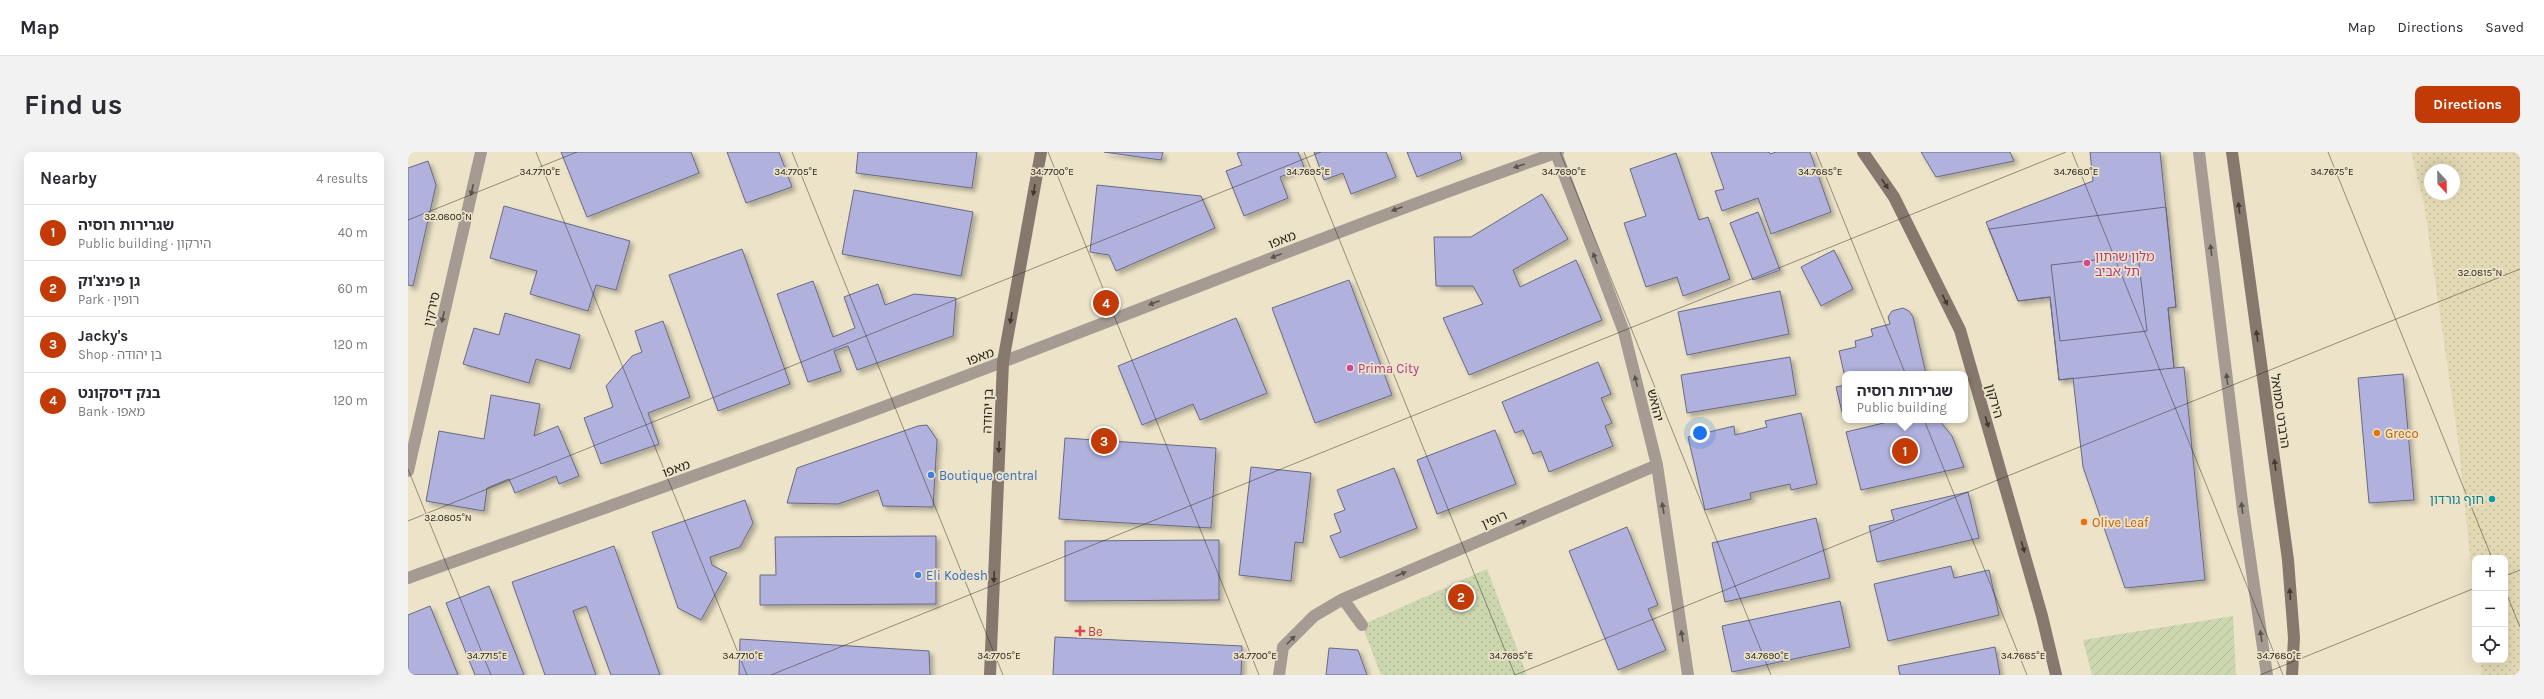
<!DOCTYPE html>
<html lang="en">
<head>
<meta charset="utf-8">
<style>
  :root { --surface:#fff; --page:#f2f2f3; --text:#2b2b33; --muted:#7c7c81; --line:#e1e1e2; --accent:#c23a06 }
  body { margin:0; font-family:Karla,"Noto Sans Hebrew",sans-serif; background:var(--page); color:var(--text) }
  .controls { position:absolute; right:12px; bottom:12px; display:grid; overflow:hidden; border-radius:8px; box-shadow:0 4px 16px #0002 }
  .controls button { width:36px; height:36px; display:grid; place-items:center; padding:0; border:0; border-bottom:1px solid var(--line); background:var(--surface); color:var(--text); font:20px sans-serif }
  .compass { position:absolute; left:2016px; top:12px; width:36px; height:36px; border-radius:50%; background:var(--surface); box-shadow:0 4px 16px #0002; rotate:158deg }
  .you { position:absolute; left:1292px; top:281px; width:14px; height:14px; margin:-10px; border:3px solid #fff; border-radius:50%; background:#1a73e8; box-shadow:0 0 0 6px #1a73e833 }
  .badge { display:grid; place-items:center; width:26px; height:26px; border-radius:50%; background:var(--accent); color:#fff; font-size:13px; font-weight:700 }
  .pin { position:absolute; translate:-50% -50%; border:2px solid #fff; box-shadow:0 1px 4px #0006 }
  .popup { position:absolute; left:1434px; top:219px; width:126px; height:52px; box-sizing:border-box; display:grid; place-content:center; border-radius:8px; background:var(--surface); filter:drop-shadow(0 1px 3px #0005); font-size:13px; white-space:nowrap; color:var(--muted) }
  .popup b { font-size:15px; color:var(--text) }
  .popup::after { content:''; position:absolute; left:50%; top:100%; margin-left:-8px; border:8px solid transparent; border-top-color:var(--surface) }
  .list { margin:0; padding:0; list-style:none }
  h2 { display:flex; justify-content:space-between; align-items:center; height:52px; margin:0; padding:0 16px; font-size:17px }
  h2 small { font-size:13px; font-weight:400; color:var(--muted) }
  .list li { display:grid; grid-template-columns:26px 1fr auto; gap:12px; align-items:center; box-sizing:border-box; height:56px; padding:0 16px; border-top:1px solid var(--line) }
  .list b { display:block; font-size:15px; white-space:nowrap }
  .list p { margin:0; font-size:13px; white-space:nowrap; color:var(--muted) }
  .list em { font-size:13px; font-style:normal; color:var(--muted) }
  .icon { flex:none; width:22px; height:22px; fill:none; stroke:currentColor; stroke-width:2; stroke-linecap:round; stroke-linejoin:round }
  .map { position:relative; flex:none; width:2112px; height:523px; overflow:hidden; border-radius:8px }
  header { display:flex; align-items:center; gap:24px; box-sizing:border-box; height:56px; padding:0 20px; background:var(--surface); border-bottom:1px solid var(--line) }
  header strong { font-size:19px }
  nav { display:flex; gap:22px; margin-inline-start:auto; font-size:14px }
  .intro { display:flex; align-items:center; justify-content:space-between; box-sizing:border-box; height:96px; padding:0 24px }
  h1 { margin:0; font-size:28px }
  .button { padding:10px 18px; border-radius:8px; background:var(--accent); color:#fff; font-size:14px; font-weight:700 }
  main { display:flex; gap:24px; padding:0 24px }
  aside { flex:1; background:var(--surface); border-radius:8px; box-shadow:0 4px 16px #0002 }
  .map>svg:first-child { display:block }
  .sand { fill:url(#sand-dots); fill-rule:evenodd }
  .park { fill:url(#park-dots) }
  .garden { fill:url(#garden-furrows) }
  .building { fill:#b0b1dd; stroke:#696a82; filter:url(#shadow) }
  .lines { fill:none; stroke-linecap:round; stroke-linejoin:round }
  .street { stroke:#a59b92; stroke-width:12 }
  .secondary { stroke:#86786c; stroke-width:12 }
  .oneway { fill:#5a544b }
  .oneway2 { fill:#403a2f }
  .ticks { fill:none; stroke:#28251b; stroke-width:1; stroke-opacity:0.45 }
  .hotel-dot { fill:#d1479c; stroke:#ece3c8; stroke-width:1.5 }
  .food-dot { fill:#e8710a; stroke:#ece3c8; stroke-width:1.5 }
  .shop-dot { fill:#3f7fe0; stroke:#ece3c8; stroke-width:1.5 }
  .culture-dot { fill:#0f9aa8; stroke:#ece3c8; stroke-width:1.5 }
  .health-dot { fill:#e0444e; stroke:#ece3c8; stroke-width:1.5 }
  .labels { text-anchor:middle; stroke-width:3.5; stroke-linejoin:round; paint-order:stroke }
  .street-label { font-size:13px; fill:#28251b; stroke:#ece3c8 }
  .hotel-label { font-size:13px; fill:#b23c85; stroke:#ece3c8; text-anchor:start }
  .food-label { font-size:13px; fill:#c56008; stroke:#ece3c8; text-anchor:start }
  .shop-label { font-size:13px; fill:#366cbe; stroke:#ece3c8; text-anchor:start }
  .culture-label { font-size:13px; fill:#0d838f; stroke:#ece3c8; text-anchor:end }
  .health-label { font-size:13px; fill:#be3a42; stroke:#ece3c8; text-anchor:start }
  .ticks-label { font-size:10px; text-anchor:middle; fill:#28251b; stroke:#ece3c8; stroke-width:3.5; stroke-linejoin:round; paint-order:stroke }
</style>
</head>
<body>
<header>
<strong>Map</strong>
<nav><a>Map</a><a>Directions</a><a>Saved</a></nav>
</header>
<div class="intro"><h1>Find us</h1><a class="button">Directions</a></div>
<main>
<aside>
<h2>Nearby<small>4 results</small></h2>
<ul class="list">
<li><span class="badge">1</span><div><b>שגרירות רוסיה</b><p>Public building · הירקון</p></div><em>40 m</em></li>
<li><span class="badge">2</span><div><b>גן פינצ'וק</b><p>Park · רופין</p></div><em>60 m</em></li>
<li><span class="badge">3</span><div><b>Jacky's</b><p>Shop · בן יהודה</p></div><em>120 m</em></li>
<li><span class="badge">4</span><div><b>בנק דיסקונט</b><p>Bank · מאפו</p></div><em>120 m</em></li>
</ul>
</aside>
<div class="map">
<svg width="2112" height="523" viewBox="0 0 2112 523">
  <defs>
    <pattern id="sand-dots" width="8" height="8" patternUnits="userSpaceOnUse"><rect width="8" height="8" fill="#e3dab5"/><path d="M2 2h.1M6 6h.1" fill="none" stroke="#c3bb9b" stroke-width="1.8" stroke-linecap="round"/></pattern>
    <pattern id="park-dots" width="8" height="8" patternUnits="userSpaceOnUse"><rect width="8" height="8" fill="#cdd7af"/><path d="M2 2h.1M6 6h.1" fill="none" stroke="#b0b896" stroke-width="1.8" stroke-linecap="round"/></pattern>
    <pattern id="garden-furrows" width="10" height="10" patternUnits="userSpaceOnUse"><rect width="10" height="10" fill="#cdd7af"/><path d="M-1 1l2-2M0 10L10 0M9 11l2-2" fill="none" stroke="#b0b896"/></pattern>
    <filter id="shadow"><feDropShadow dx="3.5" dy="3.5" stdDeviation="2" flood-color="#0004"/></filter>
  </defs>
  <rect width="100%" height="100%" fill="#ece3c8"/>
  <path class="sand" d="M2003,0H2112V523H2074L2073,508H2097V406H2067V453L2050,287L2016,52ZM2022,18H2046V42H2022Z"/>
  <path class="park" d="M1079,417L1119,523H973L954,473Z"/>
  <path class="garden" d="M1825,464L1828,523H1684L1675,488Z"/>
  <path class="building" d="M153,0H283L291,21L179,65Z
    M319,0H371L384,35L338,51Z
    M450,0H569L564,36L448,21Z
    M696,0H755L753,8Z
    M833,0H890L896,15L872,25L880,46L836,64L818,19L834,13L829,1Z
    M906,0H978L988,25L943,42L935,21L916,28Z
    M999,0H1052L1054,7L1009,25Z
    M1303,0H1361L1362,2L1368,0H1402L1423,60L1363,82L1350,46L1314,59L1307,39L1316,37Z
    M1513,0H1602L1606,9L1528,25Z
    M1682,0H1752L1768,155L1760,156L1766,216L1776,215L1797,428L1717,436L1675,315L1665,226L1651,228L1642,145L1610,149L1578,70L1685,29Z
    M1268,1L1291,68L1300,65L1322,127L1275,144L1269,125L1238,135L1216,71L1238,64L1222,17Z
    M20,9L28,33L5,134L0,133V16Z
    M689,33L793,44L807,76L708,119L701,103L682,100Z
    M446,38L565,60L553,124L434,102Z
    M1134,42L1160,87L1105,118L1112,135L1168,108L1194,168L1061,223L1035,166L1075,152L1065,134H1028L1026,85H1063Z
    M96,54L222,89L208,138L188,133L180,159L122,142L129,119L82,106Z
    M1758,55L1768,155L1760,156L1766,216L1651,228L1642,145L1610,149L1581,77Z
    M1350,60L1372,118L1345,128L1322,71Z
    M334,97L382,232L310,259L261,123Z
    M1426,98L1445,137L1413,154L1393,115Z
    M1730,103L1739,179L1652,189L1643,113Z
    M941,128L984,243L907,271L864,156Z
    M405,129L425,185L447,176L436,145L470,132L477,153L506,142L548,146L545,184L449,218L440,194L426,199L433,219L400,230L369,142Z
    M1372,139L1381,182L1279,203L1270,160Z
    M1495,156L1501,159L1505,165L1518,222H1437V225L1431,199L1448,195L1447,189L1465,184L1463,177L1482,172L1480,165L1484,159Z
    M97,161L172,183L162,217L128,207L121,231L55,212L66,176L91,183Z
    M828,166L859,241L792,268L785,252L734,273L710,214Z
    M255,169L282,245L240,261L251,292L193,312L176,266L205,255L198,234L224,204L234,200L227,179Z
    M1382,205L1388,243L1279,261L1273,223Z
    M1190,210L1203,242L1193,246L1204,271L1197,274L1205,294L1141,320L1133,299L1125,302L1115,278L1107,281L1094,250Z
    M1995,222L2006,348L1961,351L1950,226Z
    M1437,233V260H1434L1428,235Z
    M83,243L132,252L126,284L150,274L171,324L151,332L148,324L107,341L101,327L79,336L76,359L18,349L31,279L76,287Z
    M1393,261L1409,332L1383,338L1382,332L1342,341L1343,347L1297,358L1280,285L1326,274L1327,283L1359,275L1357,269Z
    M1488,268H1531L1544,284L1556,315L1453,338L1438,280Z
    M519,273L529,288L525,355L475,354L470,338L430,352L379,351L389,316L510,274Z
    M1087,278L1108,332L1029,362L1009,308Z
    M657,286L808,296L803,376L651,367Z
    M843,315L903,321L895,391L887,390L883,429L831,423Z
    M986,316L1009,376L932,406L922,384L933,380L926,362L937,358L929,338Z
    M1560,340L1571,386L1469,410L1461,374L1486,368L1483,358Z
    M337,348L345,371L332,395L302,405L304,413L319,421L293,468L270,456L244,380Z
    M1408,366L1422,426L1317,450L1304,391Z
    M1219,375L1250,453L1240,457L1258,498L1210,518L1161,399Z
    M528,384V452L352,453V423H368L367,385Z
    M811,388V448L657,449V389Z
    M206,394L252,523H203L178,454L165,459L188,523H137L104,430Z
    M1543,414L1546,426L1581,418L1591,463L1480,489L1466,432Z
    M81,434L116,523H67L38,451Z
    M1432,449L1442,495L1324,520L1314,474Z
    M22,454L50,523H0V463Z
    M647,485L834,494L833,523H645Z
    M332,487L521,499L522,523H331Z
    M1587,495L1592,523H1492L1490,514Z
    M921,496L950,498L959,523H918Z"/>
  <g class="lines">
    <path class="street" d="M1791,0L1835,358L1859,523
      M1148,1L1216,180L1249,313L1280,523
      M0,319L73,0
      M0,426C199,355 399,285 597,209C781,139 964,65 1150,0
      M935,447L954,473
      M871,523L875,495L906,464L935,447L1249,313"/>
    <path class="secondary" d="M1455,0L1486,45L1552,178L1634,464L1648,523
      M1824,0L1880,408L1886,486L1884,523
      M582,523L595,210L633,0"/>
  </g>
  <defs><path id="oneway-solid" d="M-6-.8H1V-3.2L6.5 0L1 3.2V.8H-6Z"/></defs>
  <g class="oneway">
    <use href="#oneway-solid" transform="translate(1111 14) rotate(161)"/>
    <use href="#oneway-solid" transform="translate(64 38) rotate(103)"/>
    <use href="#oneway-solid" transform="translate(989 57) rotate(159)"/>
    <use href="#oneway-solid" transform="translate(1803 98) rotate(-97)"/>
    <use href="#oneway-solid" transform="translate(868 104) rotate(159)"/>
    <use href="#oneway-solid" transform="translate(1187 106) rotate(-111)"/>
    <use href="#oneway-solid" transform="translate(746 151) rotate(159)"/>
    <use href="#oneway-solid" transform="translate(35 165) rotate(103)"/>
    <use href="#oneway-solid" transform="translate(1819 227) rotate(-97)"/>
    <use href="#oneway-solid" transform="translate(1228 229) rotate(-104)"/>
    <use href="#oneway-solid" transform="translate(1255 356) rotate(-99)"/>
    <use href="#oneway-solid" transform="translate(1834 356) rotate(-97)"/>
    <use href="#oneway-solid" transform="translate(1113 371) rotate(-23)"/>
    <use href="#oneway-solid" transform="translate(993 422) rotate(-23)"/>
    <use href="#oneway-solid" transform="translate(1274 484) rotate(-99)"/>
    <use href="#oneway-solid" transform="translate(1853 484) rotate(-98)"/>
    <use href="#oneway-solid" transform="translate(883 488) rotate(-45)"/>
  </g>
  <g class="oneway2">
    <use href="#oneway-solid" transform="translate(1477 32) rotate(56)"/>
    <use href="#oneway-solid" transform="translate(626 38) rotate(100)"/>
    <use href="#oneway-solid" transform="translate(1831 56) rotate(-98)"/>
    <use href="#oneway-solid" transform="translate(1537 148) rotate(64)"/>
    <use href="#oneway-solid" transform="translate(603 166) rotate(100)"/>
    <use href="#oneway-solid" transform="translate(1849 184) rotate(-98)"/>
    <use href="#oneway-solid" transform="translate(1579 270) rotate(74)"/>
    <use href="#oneway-solid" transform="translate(591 295) rotate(92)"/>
    <use href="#oneway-solid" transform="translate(1867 313) rotate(-98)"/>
    <use href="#oneway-solid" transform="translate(1615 395) rotate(74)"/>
    <use href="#oneway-solid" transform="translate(586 425) rotate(92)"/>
    <use href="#oneway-solid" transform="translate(1882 442) rotate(-94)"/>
  </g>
  <path class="ticks" d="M128,0L339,523M384,0L595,523M640,0L851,523M896,0L1107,523M1152,0L1363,523M1408,0L1619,523M1664,0L1875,523M1920,0L2084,406M0,68L169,0M0,317L83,523M0,369L913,0M2097,424L2112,418M2097,438L2112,475M363,523L1658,0M1107,523L2112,117M1852,523L2067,436"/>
  <g class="hotel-dot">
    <circle cx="1679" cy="111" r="4"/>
    <circle cx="942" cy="216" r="4"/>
  </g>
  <g class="food-dot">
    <circle cx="1969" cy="281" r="4"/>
    <circle cx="1676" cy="370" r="4"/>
  </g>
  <g class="shop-dot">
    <circle cx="523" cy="323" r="4"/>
    <circle cx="510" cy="423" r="4"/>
  </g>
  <circle class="culture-dot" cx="2084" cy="347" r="4"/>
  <path class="health-dot" d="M670 473h4v4h4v4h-4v4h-4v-4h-4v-4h4z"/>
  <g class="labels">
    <g class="street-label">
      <text transform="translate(874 87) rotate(-21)" y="5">מאפו</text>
      <text transform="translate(23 157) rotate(-77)" y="5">סירקין</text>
      <text transform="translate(572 204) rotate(-20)" y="5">מאפו</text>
      <text transform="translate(1587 249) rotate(74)" y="5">הירקון</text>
      <text transform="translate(1248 253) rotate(76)" y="5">יהואש</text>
      <text transform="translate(579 259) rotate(-88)" y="5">בן יהודה</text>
      <text transform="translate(1873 259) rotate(82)" y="5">הרברט סמואל</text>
      <text transform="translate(268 316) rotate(-20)" y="5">מאפו</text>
      <text transform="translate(1086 367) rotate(-23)" y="5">רופין</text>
    </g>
    <g class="hotel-label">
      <text x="1687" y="109">מלון שרתון<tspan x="1687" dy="15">תל אביב</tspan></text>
      <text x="950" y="221">Prima City</text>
    </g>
    <g class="food-label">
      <text x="1977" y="286">Greco</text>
      <text x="1684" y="375">Olive Leaf</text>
    </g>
    <g class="shop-label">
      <text x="531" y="328">Boutique central</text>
      <text x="518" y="428">Eli Kodesh</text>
    </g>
    <g class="culture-label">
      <text x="2076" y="352">חוף גורדון</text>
    </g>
    <g class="health-label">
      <text x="680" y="484">Be</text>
    </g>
  </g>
  <g class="ticks-label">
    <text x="132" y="23">34.7710°E</text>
    <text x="388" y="23">34.7705°E</text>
    <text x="644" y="23">34.7700°E</text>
    <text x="900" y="23">34.7695°E</text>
    <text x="1412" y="23">34.7685°E</text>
    <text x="1668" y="23">34.7680°E</text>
    <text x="1924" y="23">34.7675°E</text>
    <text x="1156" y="23">34.7690°E</text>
    <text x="40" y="68">32.0800°N</text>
    <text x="2072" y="124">32.0815°N</text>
    <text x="40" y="369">32.0805°N</text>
    <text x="79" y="507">34.7715°E</text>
    <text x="335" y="507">34.7710°E</text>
    <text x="591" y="507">34.7705°E</text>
    <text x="847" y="507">34.7700°E</text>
    <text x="1103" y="507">34.7695°E</text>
    <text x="1359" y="507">34.7690°E</text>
    <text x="1615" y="507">34.7685°E</text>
    <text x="1871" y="507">34.7680°E</text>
  </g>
</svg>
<div class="controls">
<button>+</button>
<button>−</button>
<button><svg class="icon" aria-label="locate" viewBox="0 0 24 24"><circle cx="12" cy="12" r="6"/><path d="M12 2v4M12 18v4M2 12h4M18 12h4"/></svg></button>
</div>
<svg class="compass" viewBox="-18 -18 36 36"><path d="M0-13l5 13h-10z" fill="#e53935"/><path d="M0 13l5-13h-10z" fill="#7c7c81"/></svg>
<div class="you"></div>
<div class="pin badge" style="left:1497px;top:299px">1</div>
<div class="popup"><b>שגרירות רוסיה</b>Public building</div>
<div class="pin badge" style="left:1053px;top:445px">2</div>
<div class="pin badge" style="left:696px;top:289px">3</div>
<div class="pin badge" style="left:698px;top:151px">4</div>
</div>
</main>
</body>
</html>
